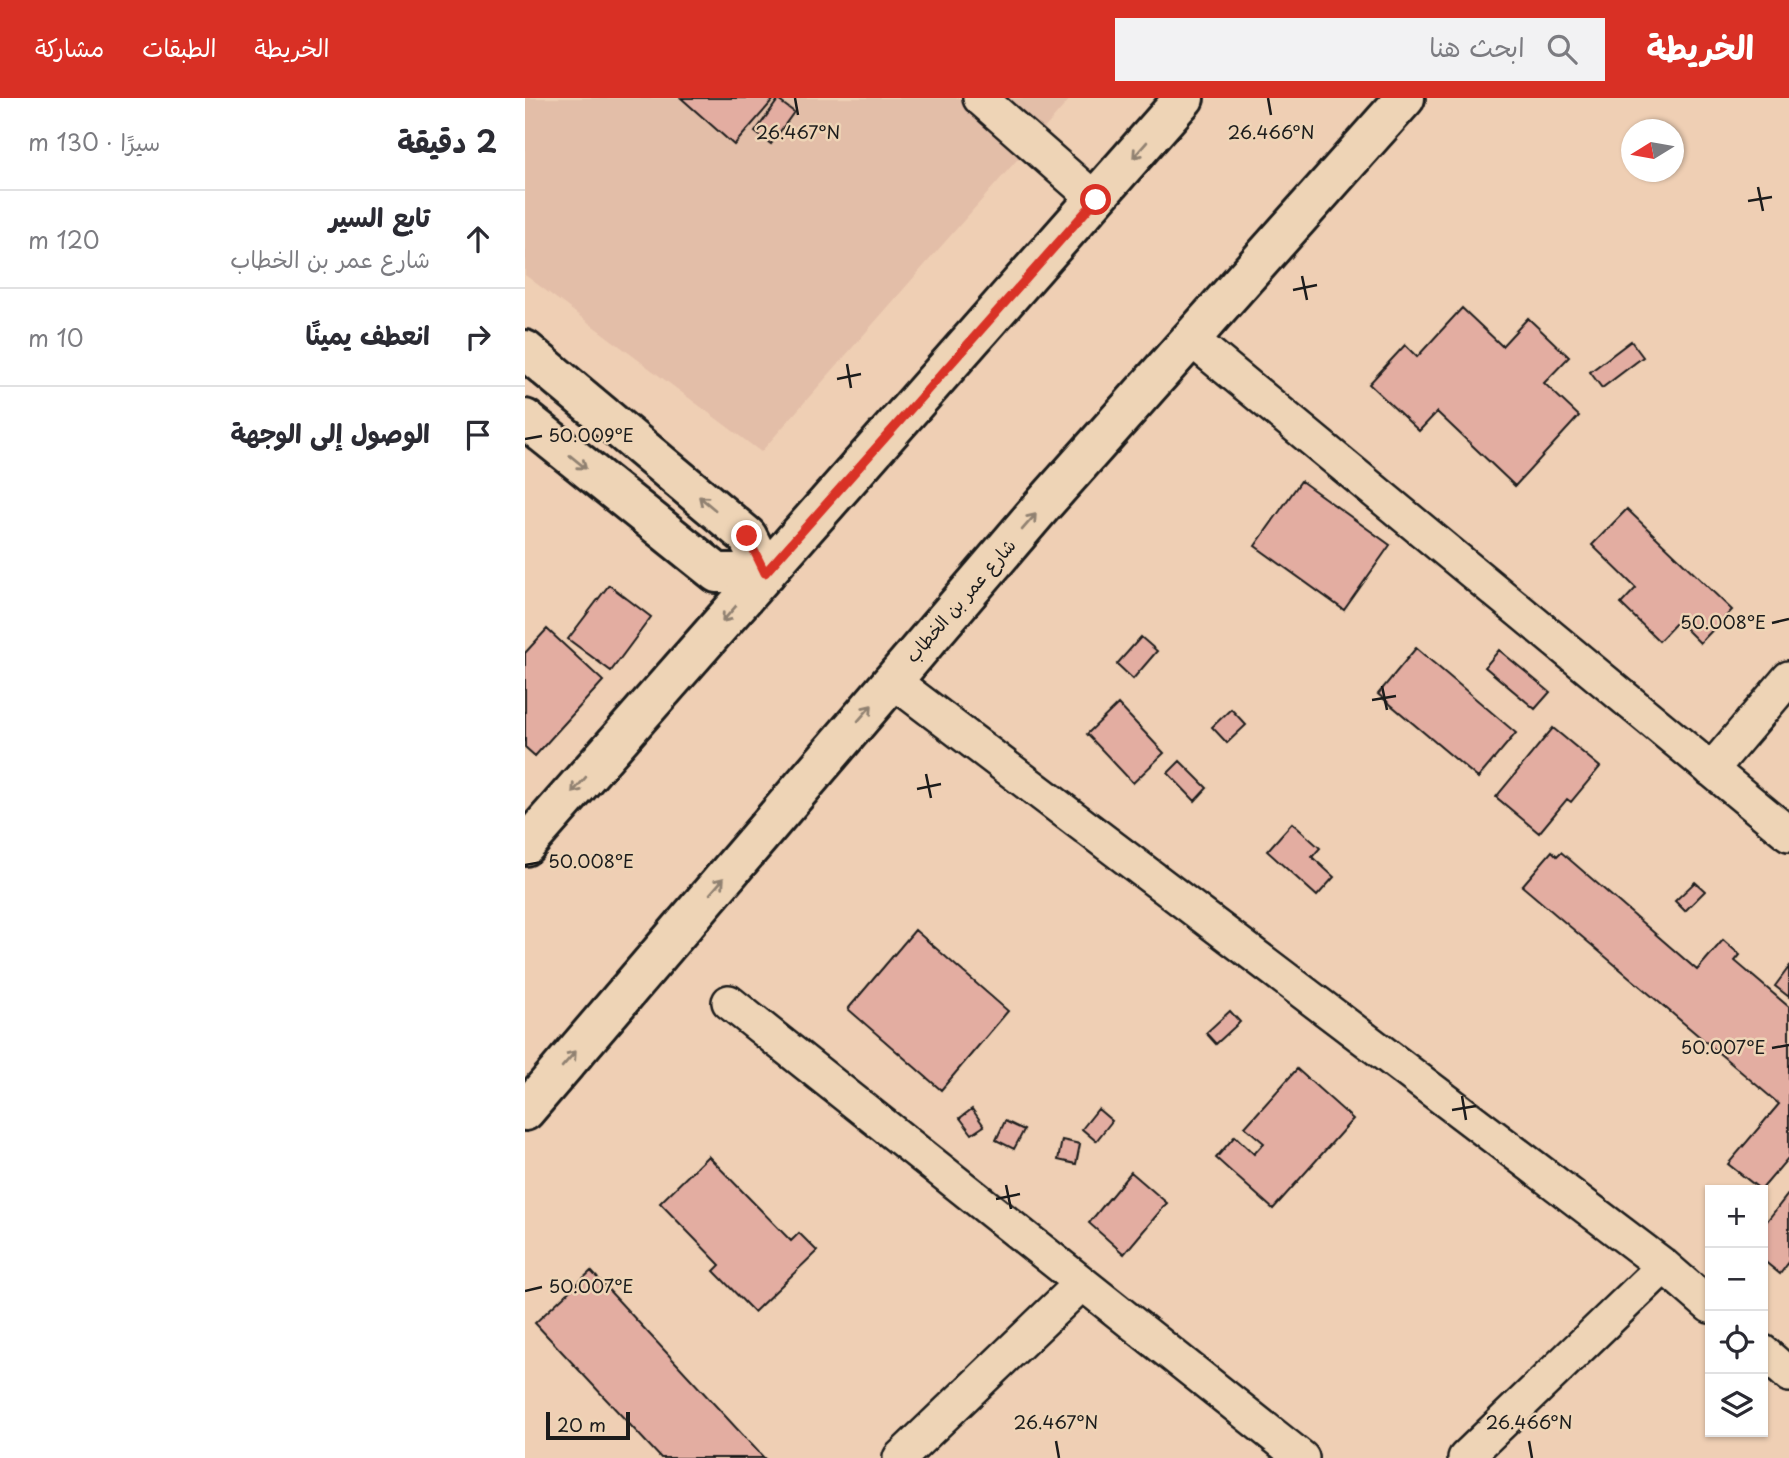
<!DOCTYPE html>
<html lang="ar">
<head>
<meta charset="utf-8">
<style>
  :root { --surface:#fff; --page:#f2f2f3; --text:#2b2b33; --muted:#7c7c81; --line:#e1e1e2; --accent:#d93025 }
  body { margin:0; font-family:"Playpen Sans","Playpen Sans Arabic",sans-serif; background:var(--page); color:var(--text); direction:rtl }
  .controls { position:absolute; right:21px; bottom:21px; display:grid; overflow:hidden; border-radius:0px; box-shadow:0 2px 5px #0004 }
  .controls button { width:63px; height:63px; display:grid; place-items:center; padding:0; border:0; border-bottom:2px solid var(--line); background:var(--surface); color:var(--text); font:35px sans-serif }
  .compass { position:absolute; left:1096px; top:21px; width:63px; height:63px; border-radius:50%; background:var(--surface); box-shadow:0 2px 5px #0004; rotate:259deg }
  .scale { position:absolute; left:21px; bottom:18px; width:84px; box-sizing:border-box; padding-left:7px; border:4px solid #1c1c1c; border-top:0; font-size:19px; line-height:24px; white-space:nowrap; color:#1c1c1c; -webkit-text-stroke:5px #eed4b6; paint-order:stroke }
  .stop { position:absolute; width:21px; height:21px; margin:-16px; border:5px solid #d93025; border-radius:50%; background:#fff }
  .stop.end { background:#d93025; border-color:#fff; box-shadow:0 2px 7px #0008 }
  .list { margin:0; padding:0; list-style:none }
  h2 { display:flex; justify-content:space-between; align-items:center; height:91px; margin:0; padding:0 28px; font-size:30px }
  h2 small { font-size:23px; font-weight:400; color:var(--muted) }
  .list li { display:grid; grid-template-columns:46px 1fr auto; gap:21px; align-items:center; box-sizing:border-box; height:98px; padding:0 28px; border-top:2px solid var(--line) }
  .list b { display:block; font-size:26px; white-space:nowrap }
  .list p { margin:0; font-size:23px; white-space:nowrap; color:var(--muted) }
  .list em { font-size:23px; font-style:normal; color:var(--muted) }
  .icon { flex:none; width:38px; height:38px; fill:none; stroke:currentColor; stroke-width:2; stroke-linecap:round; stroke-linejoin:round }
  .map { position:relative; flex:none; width:1264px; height:1360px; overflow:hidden; direction:ltr }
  header { display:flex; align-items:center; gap:42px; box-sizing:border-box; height:98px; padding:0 35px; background:var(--accent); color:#fff }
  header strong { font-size:33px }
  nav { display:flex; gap:38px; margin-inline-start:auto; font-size:24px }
  .search { width:490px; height:63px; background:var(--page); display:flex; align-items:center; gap:18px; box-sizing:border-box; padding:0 24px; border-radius:0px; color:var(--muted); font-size:26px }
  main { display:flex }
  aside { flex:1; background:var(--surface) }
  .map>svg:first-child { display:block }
  .built { fill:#e3bea8 }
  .building { fill:#e3ada1; stroke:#1c1c1c; stroke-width:2 }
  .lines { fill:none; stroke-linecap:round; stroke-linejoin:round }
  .minor-casing { stroke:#1c1c1c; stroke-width:38 }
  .tertiary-casing { stroke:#1c1c1c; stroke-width:44 }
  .primary-casing { stroke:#1c1c1c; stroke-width:44 }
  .minor { stroke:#eed4b6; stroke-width:33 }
  .tertiary { stroke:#eed4b6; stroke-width:38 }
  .primary { stroke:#eed4b6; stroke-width:38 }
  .oneway { stroke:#908171 }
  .route { stroke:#d93025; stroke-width:9 }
  .ticks { fill:none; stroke:#1c1c1c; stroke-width:2.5 }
  .labels { text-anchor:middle; stroke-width:5; stroke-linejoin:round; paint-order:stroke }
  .street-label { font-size:18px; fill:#1c1c1c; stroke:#eed4b6 }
  .ticks-label { font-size:18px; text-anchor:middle; fill:#1c1c1c; stroke:#eed4b6; stroke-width:5; stroke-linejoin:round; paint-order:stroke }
</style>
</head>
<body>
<header>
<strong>الخريطة</strong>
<div class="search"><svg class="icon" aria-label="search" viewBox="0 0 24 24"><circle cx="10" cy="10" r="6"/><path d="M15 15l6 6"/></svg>ابحث هنا</div>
<nav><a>الخريطة</a><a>الطبقات</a><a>مشاركة</a></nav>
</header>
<main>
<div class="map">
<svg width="1264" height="1360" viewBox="0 0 1264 1360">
  <rect width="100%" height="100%" fill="#efcfb4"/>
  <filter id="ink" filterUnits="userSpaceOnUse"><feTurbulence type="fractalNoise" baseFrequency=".0143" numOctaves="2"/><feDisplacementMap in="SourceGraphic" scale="14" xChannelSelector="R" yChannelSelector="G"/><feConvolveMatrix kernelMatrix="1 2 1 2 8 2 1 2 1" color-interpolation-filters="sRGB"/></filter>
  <g filter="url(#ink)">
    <path class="built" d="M0,0H546L236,354L0,177Z"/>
    <path class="building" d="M156,0H250L209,47Z
      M253,2L269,14L246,46L230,34Z
      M937,210L977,248L1003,220L1044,259L1019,285L1054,318L990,388L912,314L894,333L844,286L880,247L892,259Z
      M1106,243L1118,259L1077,290L1065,274Z
      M776,383L865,447L819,512L730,448Z
      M1102,411L1207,512L1175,545L1153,523L1134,543L1096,506L1111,490L1067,447Z
      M84,487L126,519L86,573L43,541Z
      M22,531L78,583L10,658L0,649V555Z
      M616,539L632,553L608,581L592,566Z
      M891,550L991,635L953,680L853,596Z
      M974,552L1025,594L1010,611L960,569Z
      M593,606L639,655L608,685L562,636Z
      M706,611L721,627L702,645L687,629Z
      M1028,630L1075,669L1046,704L1042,701L1014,735L971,699Z
      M655,663L682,690L670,703L643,675Z
      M767,725L795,750L787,759L809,779L792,798L742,753Z
      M1027,753L1032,758L1036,754L1172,872L1198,842L1215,857L1210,863L1264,909V1059L1236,1092L1203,1066L1254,1006L997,788Z
      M1170,784L1180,793L1160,813L1150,803Z
      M390,832L483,913L416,992L323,911Z
      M1264,869V899L1250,888Z
      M705,913L715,924L691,946L681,935Z
      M772,971L828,1021L748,1111L691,1060L710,1038L729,1056L739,1045L720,1029Z
      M447,1011L459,1028L447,1036L435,1020Z
      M573,1011L587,1023L571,1043L557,1031Z
      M480,1023L499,1032L489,1051L471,1042Z
      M537,1042L555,1046L551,1066L533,1062Z
      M183,1058L266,1143L274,1135L292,1153L229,1214L189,1173L195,1167L135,1105Z
      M606,1074L642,1105L599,1156L564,1125Z
      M1264,1095V1164L1255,1176L1238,1162V1128Z
      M66,1173L239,1360H136L10,1225Z"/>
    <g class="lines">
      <defs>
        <path id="minor" d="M455,0L571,102
          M666,241L1264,736
          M368,583L1139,1168L1185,1208
          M1186,672L1264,580
          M204,904L777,1360
          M1238,1254L1264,1277
          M375,1360L557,1185
          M940,1360L1139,1168"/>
        <path id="tertiary" d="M0,252L222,438L241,475H192L0,321"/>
        <path id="primary" d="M0,748L659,0
          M0,1013L517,408L880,0"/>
      </defs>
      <use href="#minor" class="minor-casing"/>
      <use href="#tertiary" class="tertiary-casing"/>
      <use href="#primary" class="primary-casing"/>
      <use href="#minor" class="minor"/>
      <use href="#tertiary" class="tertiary"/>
      <use href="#primary" class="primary"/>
    </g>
    <defs><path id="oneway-shaft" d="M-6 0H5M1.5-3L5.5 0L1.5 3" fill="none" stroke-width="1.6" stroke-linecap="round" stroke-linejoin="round" transform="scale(1.75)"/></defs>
    <g class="oneway">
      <use href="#oneway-shaft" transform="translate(615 52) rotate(131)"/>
      <use href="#oneway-shaft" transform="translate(53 364) rotate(39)"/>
      <use href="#oneway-shaft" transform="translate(182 405) rotate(-140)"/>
      <use href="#oneway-shaft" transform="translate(504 424) rotate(-49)"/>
      <use href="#oneway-shaft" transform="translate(204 516) rotate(131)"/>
      <use href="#oneway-shaft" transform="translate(340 615) rotate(-49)"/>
      <use href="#oneway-shaft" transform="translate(54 687) rotate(131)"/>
      <use href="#oneway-shaft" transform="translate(192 788) rotate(-49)"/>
      <use href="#oneway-shaft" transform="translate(44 961) rotate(-49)"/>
    </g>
  </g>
  <g class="lines" filter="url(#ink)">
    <path class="route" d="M222,438L240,475L571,102"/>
  </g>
  <path class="ticks" d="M270,0L273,17M743,0L746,17M1233,89L1238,113M1223,103L1247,99M777,178L782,202M768,192L792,187M322,266L326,290M312,281L336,276M0,341L17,338M1247,525L1264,521M857,588L862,612M847,602L871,598M401,676L406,700M392,691L416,686M0,767L17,764M1247,950L1264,947M937,998L941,1022M927,1012L951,1008M481,1087L486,1111M471,1101L495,1096M0,1193L17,1189M531,1343L534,1360M1004,1343L1007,1360"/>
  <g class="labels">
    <g class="street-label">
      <text transform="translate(436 503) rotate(-49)" y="6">شارع عمر بن الخطاب</text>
    </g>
  </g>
  <g class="ticks-label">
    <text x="273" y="41">26.467°N</text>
    <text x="746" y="41">26.466°N</text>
    <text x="66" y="344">50.009°E</text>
    <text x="1198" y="531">50.008°E</text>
    <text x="66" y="770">50.008°E</text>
    <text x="1198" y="956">50.007°E</text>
    <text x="66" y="1195">50.007°E</text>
    <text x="531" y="1331">26.467°N</text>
    <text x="1004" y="1331">26.466°N</text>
  </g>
</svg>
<div class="controls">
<button>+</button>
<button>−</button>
<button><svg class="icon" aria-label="locate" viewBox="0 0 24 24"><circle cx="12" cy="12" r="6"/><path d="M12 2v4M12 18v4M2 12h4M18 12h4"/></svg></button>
<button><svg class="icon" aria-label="layers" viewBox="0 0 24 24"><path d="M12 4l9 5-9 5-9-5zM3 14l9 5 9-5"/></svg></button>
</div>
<svg class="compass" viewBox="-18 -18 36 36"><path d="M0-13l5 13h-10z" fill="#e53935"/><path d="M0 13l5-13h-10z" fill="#7c7c81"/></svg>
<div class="scale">20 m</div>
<div class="stop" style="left:571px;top:102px"></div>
<div class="stop end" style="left:222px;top:438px"></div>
</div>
<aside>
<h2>2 دقيقة<small>سيرًا · 130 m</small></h2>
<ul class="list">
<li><svg class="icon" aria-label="ahead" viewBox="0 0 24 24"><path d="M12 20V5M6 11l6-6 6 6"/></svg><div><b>تابع السير</b><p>شارع عمر بن الخطاب</p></div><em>120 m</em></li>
<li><svg class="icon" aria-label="right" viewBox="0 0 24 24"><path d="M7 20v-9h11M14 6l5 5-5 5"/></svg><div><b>انعطف يمينًا</b></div><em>10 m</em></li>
<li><svg class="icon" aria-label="arrive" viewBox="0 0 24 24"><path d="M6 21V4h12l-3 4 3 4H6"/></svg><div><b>الوصول إلى الوجهة</b></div></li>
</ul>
</aside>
</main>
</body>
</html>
